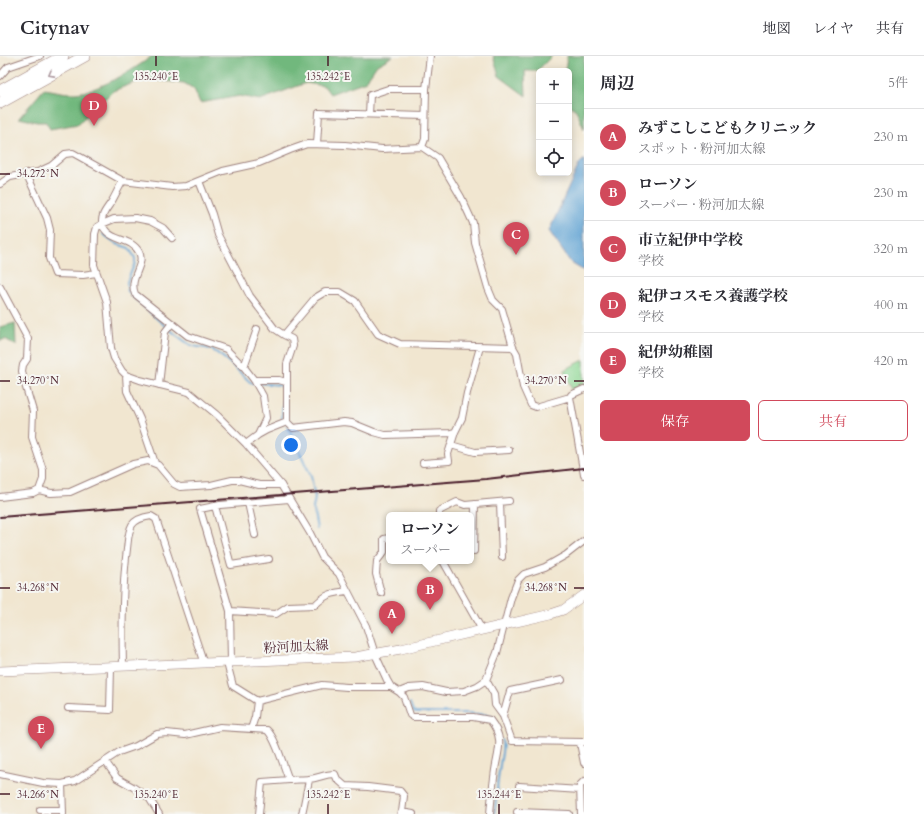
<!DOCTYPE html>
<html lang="ja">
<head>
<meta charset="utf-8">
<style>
  :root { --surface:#fff; --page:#f2f2f3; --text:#2b2b33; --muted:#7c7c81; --line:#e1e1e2; --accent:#d1495b }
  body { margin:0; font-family:Cardo,"Noto Serif JP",serif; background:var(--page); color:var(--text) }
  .controls { position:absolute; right:12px; top:12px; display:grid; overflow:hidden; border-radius:6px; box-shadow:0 2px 10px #0003 }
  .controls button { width:36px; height:36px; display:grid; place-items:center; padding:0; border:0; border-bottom:1px solid var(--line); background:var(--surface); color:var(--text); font:20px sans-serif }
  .you { position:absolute; left:291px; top:389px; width:14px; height:14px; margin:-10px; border:3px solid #fff; border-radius:50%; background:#1a73e8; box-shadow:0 0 0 6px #1a73e833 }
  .badge { display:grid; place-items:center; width:26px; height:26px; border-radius:50%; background:var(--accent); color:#fff; font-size:13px; font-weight:700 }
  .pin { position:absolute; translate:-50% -33px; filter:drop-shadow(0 1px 2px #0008) }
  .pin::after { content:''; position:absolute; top:21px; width:14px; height:12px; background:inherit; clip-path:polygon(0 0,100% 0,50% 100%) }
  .popup { position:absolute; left:386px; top:456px; width:88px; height:52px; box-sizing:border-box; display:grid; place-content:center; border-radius:6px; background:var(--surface); filter:drop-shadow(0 1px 3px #0005); font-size:13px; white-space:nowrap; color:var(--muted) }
  .popup b { font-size:15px; color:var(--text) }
  .popup::after { content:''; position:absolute; left:50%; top:100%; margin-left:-8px; border:8px solid transparent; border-top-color:var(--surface) }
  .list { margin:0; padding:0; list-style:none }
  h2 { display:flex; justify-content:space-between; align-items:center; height:52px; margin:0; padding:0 16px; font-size:17px }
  h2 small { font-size:13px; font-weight:400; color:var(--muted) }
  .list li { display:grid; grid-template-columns:26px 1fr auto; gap:12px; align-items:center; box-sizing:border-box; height:56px; padding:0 16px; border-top:1px solid var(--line) }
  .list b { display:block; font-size:15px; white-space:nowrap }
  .list p { margin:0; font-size:13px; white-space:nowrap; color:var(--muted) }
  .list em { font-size:13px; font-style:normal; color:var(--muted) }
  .actions { display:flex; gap:8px; padding:12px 16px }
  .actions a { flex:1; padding:9px 0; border:1px solid var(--accent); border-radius:6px; text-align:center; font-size:14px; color:var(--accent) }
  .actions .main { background:var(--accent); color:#fff }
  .icon { flex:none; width:22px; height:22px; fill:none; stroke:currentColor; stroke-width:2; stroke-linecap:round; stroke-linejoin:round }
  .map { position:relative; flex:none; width:584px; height:758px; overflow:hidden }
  header { display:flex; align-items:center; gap:24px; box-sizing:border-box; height:56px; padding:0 20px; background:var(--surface); border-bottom:1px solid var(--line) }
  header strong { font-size:19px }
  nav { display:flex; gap:22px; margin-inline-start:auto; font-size:14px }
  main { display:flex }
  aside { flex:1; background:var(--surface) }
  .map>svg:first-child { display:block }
  .green { fill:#8cd793; stroke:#6b7b5f }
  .forest { fill:#71b87d; stroke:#5e6c54 }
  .water { fill:#5fa2d3; stroke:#54607f }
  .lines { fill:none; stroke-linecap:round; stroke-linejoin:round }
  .stream { stroke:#5fa2d3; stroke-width:2 }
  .minor-casing { stroke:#9e827e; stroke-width:8 }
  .tertiary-casing { stroke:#9e827e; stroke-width:8 }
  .primary-casing { stroke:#9e827e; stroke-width:10 }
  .motorway-casing { stroke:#9e827e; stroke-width:12 }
  .minor { stroke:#fff; stroke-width:6 }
  .tertiary { stroke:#fff; stroke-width:7 }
  .primary { stroke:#fff; stroke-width:9 }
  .motorway { stroke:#fff; stroke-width:11 }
  .rail { stroke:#4a1f2b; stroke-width:2 }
  .oneway { stroke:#ae9aa0 }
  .ticks { fill:none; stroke:#4a1f2b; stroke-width:1.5 }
  .labels { text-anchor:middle; stroke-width:4; stroke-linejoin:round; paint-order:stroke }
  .street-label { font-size:13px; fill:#4a1f2b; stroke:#f6f6f2 }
  .ticks-label { font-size:10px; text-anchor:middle; fill:#4a1f2b; stroke:#f6f6f2; stroke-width:4; stroke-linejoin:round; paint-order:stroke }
</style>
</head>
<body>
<header>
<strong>Citynav</strong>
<nav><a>地図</a><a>レイヤ</a><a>共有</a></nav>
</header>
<main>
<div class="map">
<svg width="584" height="758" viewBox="0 0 584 758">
  <rect width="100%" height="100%" fill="#f6f6f2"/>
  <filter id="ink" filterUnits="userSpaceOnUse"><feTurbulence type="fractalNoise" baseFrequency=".025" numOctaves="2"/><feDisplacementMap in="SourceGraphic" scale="8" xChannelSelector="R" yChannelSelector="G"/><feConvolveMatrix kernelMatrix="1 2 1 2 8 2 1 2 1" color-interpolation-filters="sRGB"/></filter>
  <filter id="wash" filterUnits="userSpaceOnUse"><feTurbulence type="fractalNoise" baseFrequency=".012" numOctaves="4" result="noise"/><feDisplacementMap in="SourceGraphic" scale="16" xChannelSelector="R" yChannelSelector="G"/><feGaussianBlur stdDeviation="0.9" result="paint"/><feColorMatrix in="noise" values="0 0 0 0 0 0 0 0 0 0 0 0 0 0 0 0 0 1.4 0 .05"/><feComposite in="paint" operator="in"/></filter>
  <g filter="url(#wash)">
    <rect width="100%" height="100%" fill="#f1e6d0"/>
    <path class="green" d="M584,304V329L572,334L564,314Z"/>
    <path class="forest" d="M152,0H393L377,9L366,25L330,38L324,30L306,27L260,44L240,40L200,47L194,33L184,27L151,24L136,26L113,35L78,68L50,73L46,66H37L19,62L44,33C53,34 62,37 71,37C94,38 134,14 152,0Z
      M493,0H552L537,15H525L526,40L499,20Z
      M567,0H584V73L576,54L569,49V15H565Z
      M15,267L16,289L5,283L0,285V271Z"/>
    <path class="water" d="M584,103V215L571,207L549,175L579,108Z"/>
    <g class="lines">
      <path class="stream" d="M103,178L117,188L129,192L135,202V207L127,226L128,236C148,254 167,274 189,288C195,292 204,291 210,293C222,298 241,317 250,326L254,327
        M259,327L280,329L284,333L282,361L284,365
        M287,369L311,420L315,442L313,452L317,473
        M410,647L413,656L416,657H468L489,659L494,662L498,672
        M494,758C497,742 497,726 500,709C501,700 504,694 502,684"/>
    </g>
  </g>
  <g filter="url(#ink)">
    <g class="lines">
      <defs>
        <path id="minor" d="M0,20L8,11L40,0
          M369,58L370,39L388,33H426
          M317,88L319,57L425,60
          M422,91L425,83L426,33L430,0
          M26,117L47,162L50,174L49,202L55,218L83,219L96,217
          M123,125C119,131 116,138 112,145C107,153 101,158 102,168L97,171L95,178L94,209L107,246L111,292L114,302L122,315L126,319L140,324L189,336L217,359L246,388L281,429L310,477L322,501L339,518L366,570L375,598L387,624L391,631L399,636L404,641L410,659L413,661H473L490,664C505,683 498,694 495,714C493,729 491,743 490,758
          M199,125L212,158L218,179L250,240L275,273L284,279L315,242L325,236H340L355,245L378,278L400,288L513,291
          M0,128L10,121L38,116L51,110L65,98L73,97L123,125L172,131L186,130L223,115L259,107L290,94L307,88L345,89L382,93L422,91L438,102L461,141L473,167L475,187L488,232L493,244L502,253L513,291L517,298L523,331L531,349L536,351L570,341L571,339L584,333
          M172,182L163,172L150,165L135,162L114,163L102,168C103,171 105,174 107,176C116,185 132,183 139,196C146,209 128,221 135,238L188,280L226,293L244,311L254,324L263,340L266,362L258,379L246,388
          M0,231L28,283L27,303L23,309L22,315L24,325L33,355L32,381L43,414V423L39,434L33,437L0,441
          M244,311L257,273
          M126,319L127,335L140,363L155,407
          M254,324H279L286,326
          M159,329L165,276L172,267
          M570,341L584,419
          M287,366L293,372L344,366L352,367L374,376L385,379L451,377L455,376L462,362L467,337L480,291
          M258,379L267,374L287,366V308L293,290L292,283L284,279
          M451,389L475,396L509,394
          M423,407L449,405L448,398L455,376
          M39,434L51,437L70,436L133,408L148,405L158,409L174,428L180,431L211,429L232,424H239L259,429H281
          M500,446L502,501
          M248,447L255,479
          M215,450L231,509L269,503
          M439,459V455L457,446L465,449L509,445
          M474,495L475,448
          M443,505L482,574
          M381,537L376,518L377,505L384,496V483L389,482
          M230,555L276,558L288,550L315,549C326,538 332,537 347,535
          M231,606L230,555L200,453L220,449L289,443
          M227,607L233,630L257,645
          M123,610C122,571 122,532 127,493C128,485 128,476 132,469C136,463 144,461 151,460L156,463L204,608
          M486,624L494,638L495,649L503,660L512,685L584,686
          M399,636L409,632L423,631L446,636L464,635L477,630L486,624L497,597L511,542L518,524L524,518L545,511L566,499L584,485
          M257,645L322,629L347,631H391
          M68,652L110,654L111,611
          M503,660L510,635L562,624
          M251,673L255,661L257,645
          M580,687L584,707
          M105,705L117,722L133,731L149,742L159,758
          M0,718L43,727L62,728L75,725L119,696L136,690L157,678L167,677L185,679L220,671L267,674C276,682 284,712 289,724C296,723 303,724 309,723C319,722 324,718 335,718L337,723L345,730L368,731L400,735L404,740L402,756L413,758
          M62,728L63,758
          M519,730L580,734
          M40,754H63
          M517,756L569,758
          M259,758L262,726L289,724
          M302,758L309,724
          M581,758L580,729L584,725"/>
        <path id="tertiary" d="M401,758L402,756"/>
        <path id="primary" d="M0,615L355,601L401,593L551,558L563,554L584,539"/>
        <path id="motorway" d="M0,35L63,0
          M0,47L85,0"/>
      </defs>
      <use href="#minor" class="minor-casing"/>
      <use href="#tertiary" class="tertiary-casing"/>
      <use href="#primary" class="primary-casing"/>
      <use href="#motorway" class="motorway-casing"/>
      <use href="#minor" class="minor"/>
      <use href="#tertiary" class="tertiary"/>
      <use href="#primary" class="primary"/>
      <use href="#motorway" class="motorway"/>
      <path class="rail" d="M0,461L486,423L584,412"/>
    </g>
    <defs><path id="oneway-chevron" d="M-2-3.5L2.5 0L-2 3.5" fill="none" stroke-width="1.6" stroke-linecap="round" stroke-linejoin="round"/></defs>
    <use class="oneway" href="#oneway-chevron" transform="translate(51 18) rotate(151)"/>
  </g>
  <path class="ticks" d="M156,0V10M328,0V10M0,118H10M0,325H10M574,325H584M0,532H10M574,532H584M0,738H10M156,748V758M328,748V758M499,748V758"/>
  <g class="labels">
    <g class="street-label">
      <text transform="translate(296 590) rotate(-3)" y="5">粉河加太線</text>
    </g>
  </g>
  <g class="ticks-label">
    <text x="156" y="24">135.240°E</text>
    <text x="328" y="24">135.242°E</text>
    <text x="38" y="121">34.272°N</text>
    <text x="38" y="328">34.270°N</text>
    <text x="546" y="328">34.270°N</text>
    <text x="38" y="535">34.268°N</text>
    <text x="546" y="535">34.268°N</text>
    <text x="156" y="742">135.240°E</text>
    <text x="328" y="742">135.242°E</text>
    <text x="499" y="742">135.244°E</text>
    <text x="38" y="742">34.266°N</text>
  </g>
</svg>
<div class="controls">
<button>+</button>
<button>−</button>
<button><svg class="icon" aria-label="locate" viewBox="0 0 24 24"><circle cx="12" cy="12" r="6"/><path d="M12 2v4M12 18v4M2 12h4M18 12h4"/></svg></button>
</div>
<div class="you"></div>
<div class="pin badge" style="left:392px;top:578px">A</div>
<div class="pin badge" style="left:430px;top:554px">B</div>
<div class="popup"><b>ローソン</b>スーパー</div>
<div class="pin badge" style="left:516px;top:199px">C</div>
<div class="pin badge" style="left:94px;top:70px">D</div>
<div class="pin badge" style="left:41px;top:693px">E</div>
</div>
<aside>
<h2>周辺<small>5件</small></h2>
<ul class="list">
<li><span class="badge">A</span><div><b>みずこしこどもクリニック</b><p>スポット · 粉河加太線</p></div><em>230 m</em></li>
<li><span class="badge">B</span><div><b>ローソン</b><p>スーパー · 粉河加太線</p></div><em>230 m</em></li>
<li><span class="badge">C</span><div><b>市立紀伊中学校</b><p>学校</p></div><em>320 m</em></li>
<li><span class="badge">D</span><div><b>紀伊コスモス養護学校</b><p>学校</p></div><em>400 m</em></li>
<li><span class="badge">E</span><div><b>紀伊幼稚園</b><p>学校</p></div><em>420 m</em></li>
</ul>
<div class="actions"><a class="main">保存</a><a>共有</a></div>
</aside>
</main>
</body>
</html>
